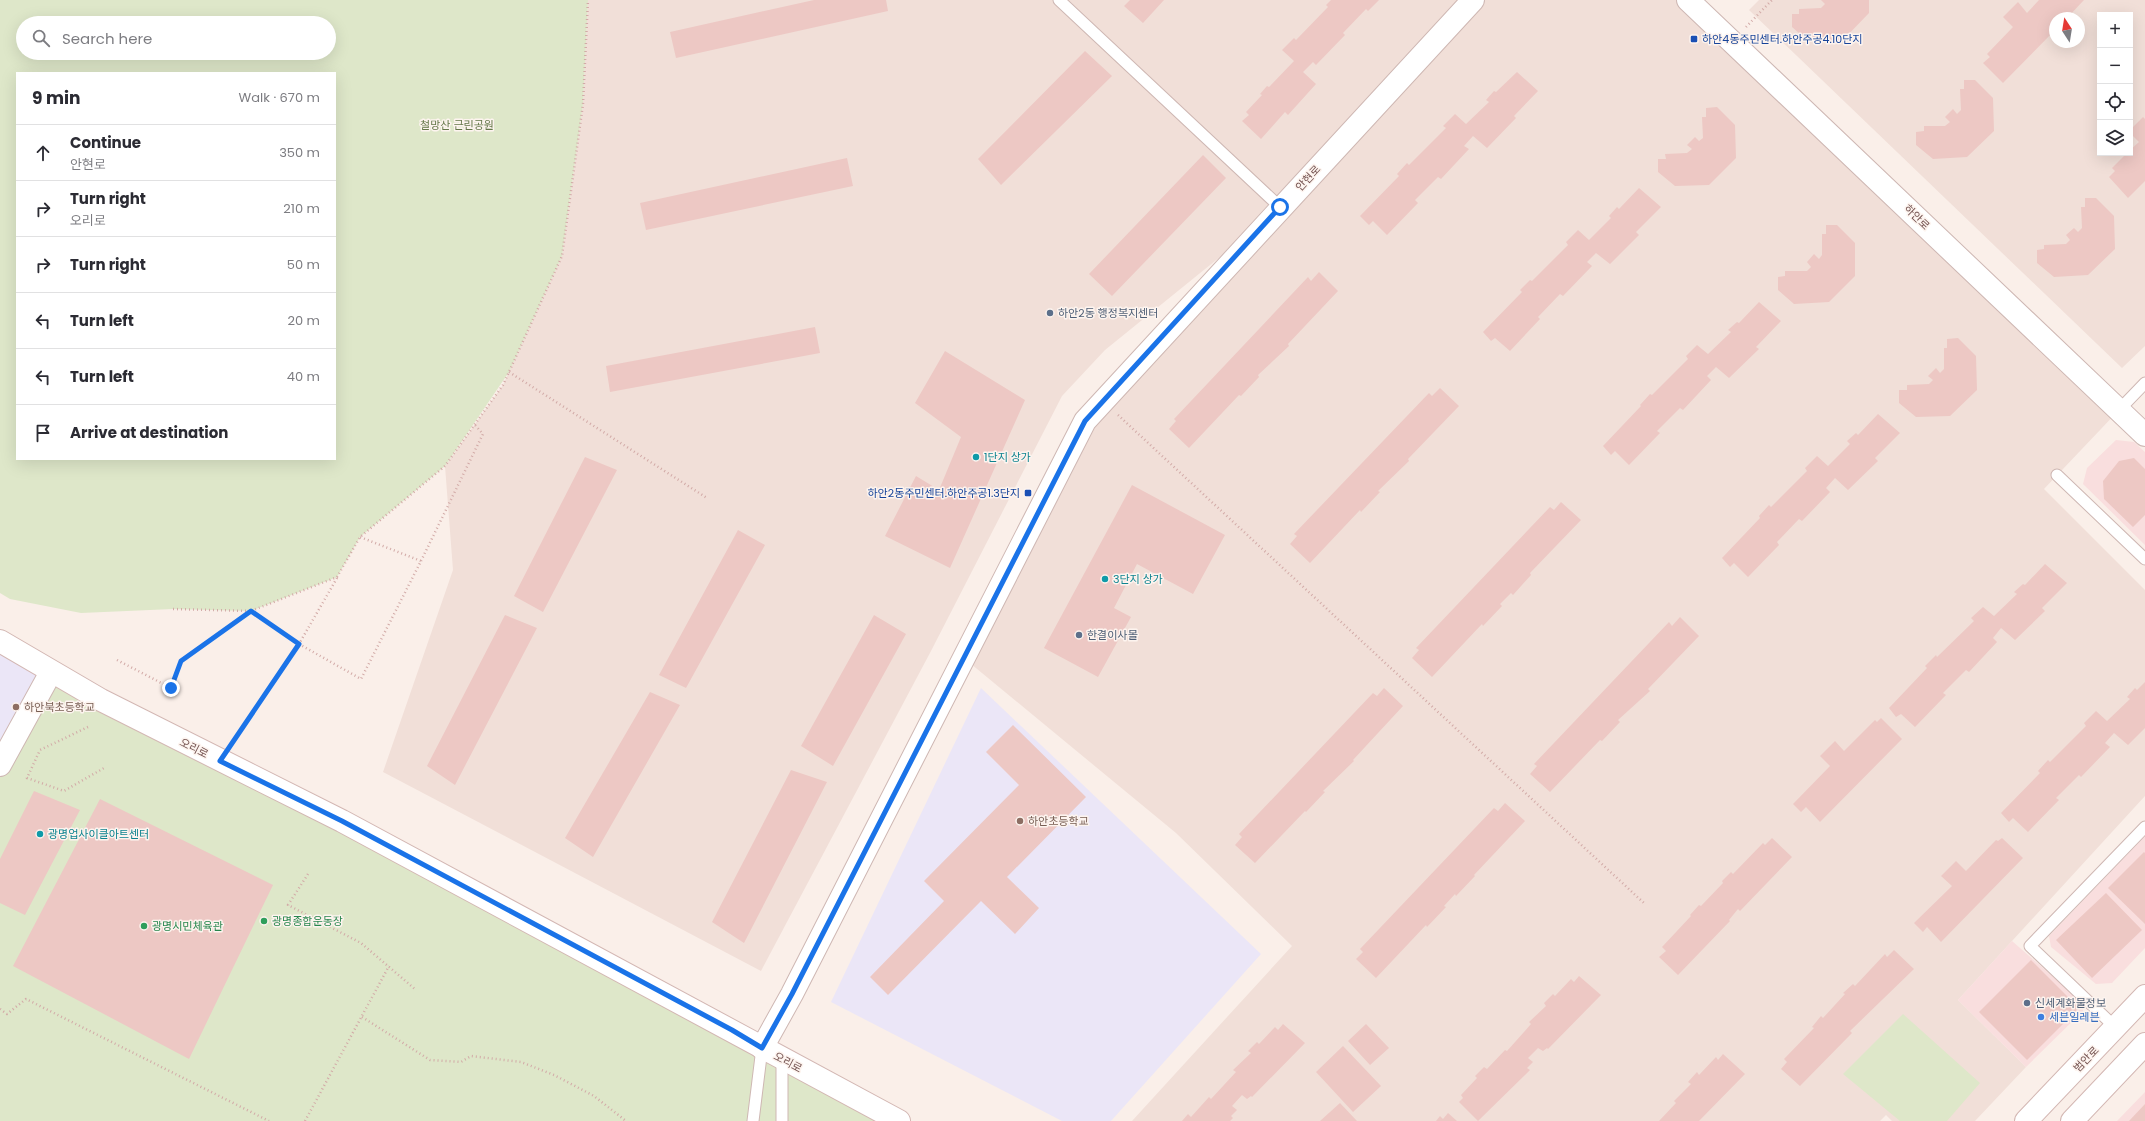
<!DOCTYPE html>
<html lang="en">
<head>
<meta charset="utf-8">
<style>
  :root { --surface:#fff; --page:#f2f2f3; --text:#2b2b33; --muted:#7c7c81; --line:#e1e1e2 }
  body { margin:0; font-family:Poppins,"Noto Sans KR",sans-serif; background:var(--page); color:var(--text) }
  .controls { position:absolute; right:12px; top:12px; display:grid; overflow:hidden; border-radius:0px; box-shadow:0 4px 16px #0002 }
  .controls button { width:36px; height:36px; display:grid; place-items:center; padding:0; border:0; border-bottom:1px solid var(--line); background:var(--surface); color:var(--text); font:20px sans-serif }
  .compass { position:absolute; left:2049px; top:12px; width:36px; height:36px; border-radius:50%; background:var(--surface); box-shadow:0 4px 16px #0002; rotate:348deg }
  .stop { position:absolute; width:12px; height:12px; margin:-9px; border:3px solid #1a73e8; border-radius:50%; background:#fff }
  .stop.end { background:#1a73e8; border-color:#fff; box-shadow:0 1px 4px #0008 }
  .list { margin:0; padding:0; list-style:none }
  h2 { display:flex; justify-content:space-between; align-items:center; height:52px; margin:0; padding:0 16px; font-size:17px }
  h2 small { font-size:13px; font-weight:400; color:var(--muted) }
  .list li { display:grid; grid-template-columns:26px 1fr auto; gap:12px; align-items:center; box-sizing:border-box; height:56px; padding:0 16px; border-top:1px solid var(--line) }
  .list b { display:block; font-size:15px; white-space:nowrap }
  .list p { margin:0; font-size:13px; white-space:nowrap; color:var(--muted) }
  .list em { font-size:13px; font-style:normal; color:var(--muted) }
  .icon { flex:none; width:22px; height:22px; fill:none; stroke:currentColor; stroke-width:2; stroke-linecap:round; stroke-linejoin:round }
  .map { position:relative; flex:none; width:2145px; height:1121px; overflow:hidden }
  .search { position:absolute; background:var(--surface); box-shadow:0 4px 16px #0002; left:16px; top:16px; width:320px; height:44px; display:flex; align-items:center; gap:10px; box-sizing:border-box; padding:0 14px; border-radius:22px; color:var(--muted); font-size:15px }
  .panel { position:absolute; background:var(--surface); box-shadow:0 4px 16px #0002; left:16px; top:72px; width:320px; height:388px; border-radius:0px }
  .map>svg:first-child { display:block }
  .residential { fill:#f1dfd8; fill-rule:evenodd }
  .commercial { fill:#f9dede }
  .education { fill:#ebe6f7 }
  .green { fill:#dee7c9; fill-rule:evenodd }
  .building { fill:#edc8c4 }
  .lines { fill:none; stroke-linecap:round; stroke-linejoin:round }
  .service-casing { stroke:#ceb7b3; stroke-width:13 }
  .minor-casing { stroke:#ceb7b3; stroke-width:24 }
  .tertiary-casing { stroke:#ceb7b3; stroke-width:24 }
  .secondary-casing { stroke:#d3b7b3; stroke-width:24 }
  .path { stroke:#d2aaa7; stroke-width:2.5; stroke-dasharray:1 3; stroke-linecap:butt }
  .service { stroke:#fff; stroke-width:11 }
  .minor { stroke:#fff; stroke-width:22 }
  .tertiary { stroke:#fff; stroke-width:22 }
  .secondary { stroke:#fff; stroke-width:22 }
  .route { stroke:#1a73e8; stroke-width:5 }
  .transit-dot { fill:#1a4fb4; stroke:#fdf4ef; stroke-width:1.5 }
  .service-dot { fill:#5c6f8a; stroke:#fdf4ef; stroke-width:1.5 }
  .culture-dot { fill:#0f9aa8; stroke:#fdf4ef; stroke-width:1.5 }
  .education-dot { fill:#8d6e63; stroke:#fdf4ef; stroke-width:1.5 }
  .leisure-dot { fill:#2e9e5b; stroke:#fdf4ef; stroke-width:1.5 }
  .shop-dot { fill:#3f7fe0; stroke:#fdf4ef; stroke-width:1.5 }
  .labels { text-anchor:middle; stroke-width:3; stroke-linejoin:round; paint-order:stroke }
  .transit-label { font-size:11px; fill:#164399; stroke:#fdf4ef; text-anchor:start }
  .park-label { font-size:11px; fill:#647748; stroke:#fdf4ef }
  .street-label { font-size:11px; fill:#72514f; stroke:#fdf4ef }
  .service-label { font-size:11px; fill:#4e5e75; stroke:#fdf4ef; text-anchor:start }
  .culture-label { font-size:11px; fill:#0d838f; stroke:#fdf4ef; text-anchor:start }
  .education-label { font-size:11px; fill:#785e54; stroke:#fdf4ef; text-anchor:start }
  .leisure-label { font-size:11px; fill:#27864d; stroke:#fdf4ef; text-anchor:start }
  .shop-label { font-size:11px; fill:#366cbe; stroke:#fdf4ef; text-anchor:start }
</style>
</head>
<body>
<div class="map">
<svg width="2145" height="1121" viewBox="0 0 2145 1121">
  <rect width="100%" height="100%" fill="#faefe9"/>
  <path class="residential" d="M588,0H1688L2119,410L2044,489L2145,590V796L1958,1000L2026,1067L1975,1121H1892L1886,1115L1880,1121H1132L1292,946L1176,833L965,659L1085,421L1278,210L1105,350L1062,396L931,651L761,971L383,772L453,570L445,466L503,385L562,256L583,104Z
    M1759,0H2145V346L2122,368L1749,10ZM2100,15H2130V153H2100ZM2055,18H2079V42H2055Z"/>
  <path class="commercial" d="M2116,440L2134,442L2145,452V545L2083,484L2087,468Z
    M2145,836V948L2112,983L2096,984L2051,947L2049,936Z
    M2012,941L2082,1002L2083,1011L2026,1067L1958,1000Z
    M2145,1092V1121H2117Z"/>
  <path class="education" d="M0,641L51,672L0,765Z
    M981,688L1261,954L1111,1121H1062L831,1002Z"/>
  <path class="green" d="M0,0H588L583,104L562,256L509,372L445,466L360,537L337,577L251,611L173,609L81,613L10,599L0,593ZM23,23H329V53H23ZM17,73H335V459H17Z
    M51,672L896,1121H0V765Z
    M1903,1014L1980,1083L1947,1121H1900L1843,1074Z"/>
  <path class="building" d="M814,0H886L888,11L676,58L670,32Z
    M1130,0H1164L1143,23L1124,6Z
    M1331,0H1379L1368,11L1366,9L1343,33L1345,35L1316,65L1313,62L1303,72L1316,84L1288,115L1285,112L1261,139L1242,121L1249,115L1246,112L1262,95L1260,94L1267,86L1269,87L1294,61L1282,50L1294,38L1296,40L1328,7L1326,5Z
    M1821,0H1869V13L1843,40L1808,41L1792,27V14H1799V9L1821,8L1825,4Z
    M2039,0H2084L2067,18H2055V30L2003,83L1983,63L1990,57L1987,54L2013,27L2003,17L2018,2L2027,13Z
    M1085,51L1112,76L1001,185L978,159Z
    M1517,72L1538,91L1514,116L1516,118L1487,148L1473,136L1464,146L1469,149L1441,179L1438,177L1415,200L1418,203L1387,235L1373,221L1369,225L1360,216L1399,176L1397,174L1407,163L1409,165L1446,128L1443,126L1455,114L1466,124L1489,102L1486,100L1494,91L1496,92Z
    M1964,80H1975L1993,98L1994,131L1967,157L1933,159L1916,145V132L1924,131V126H1945L1950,122L1945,117L1953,109L1957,114L1961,110L1960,89H1964Z
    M1717,107L1735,125L1736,158L1709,185L1675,186L1658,172V159H1666L1665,154L1687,153L1692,149L1687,145L1695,137L1699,141L1703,138L1702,117H1706V108Z
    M2143,117L2145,119V181L2128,198L2109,177L2115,171L2112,168L2127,153H2130V150L2139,142L2130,133V130Z
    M1203,155L1226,178L1112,296L1089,274Z
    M847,158L853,186L646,230L640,203Z
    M1639,188L1661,207L1636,232L1639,235L1610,264L1596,253L1587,262L1592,266L1563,296L1560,294L1538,317L1540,319L1510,351L1495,338L1491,341L1483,332L1522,292L1520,290L1530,280L1532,281L1568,245L1566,242L1578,230L1589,240L1611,218L1609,216L1617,207L1619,209Z
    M2085,198H2096L2114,216L2115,249L2088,275L2054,277L2037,263V250L2044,249V245L2066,244L2070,240L2066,235L2074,228L2078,232L2082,228L2081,207H2085Z
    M1826,225H1837L1855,243V276L1829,302L1794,304L1778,290V277L1785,276V271H1807L1811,267L1807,262L1814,254L1819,259L1822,255V234H1826Z
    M1319,272L1338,291L1288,344L1289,346L1258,375L1259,377L1241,396L1239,395L1189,448L1169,429L1176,421L1174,419L1308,277L1311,281Z
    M1759,302L1781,321L1756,347L1759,349L1729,378L1716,367L1707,376L1711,380L1683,410L1680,408L1657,431L1660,433L1629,465L1615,451L1611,455L1603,446L1641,406L1640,405L1650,394L1652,395L1688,359L1686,356L1697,345L1708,354L1731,332L1728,330L1737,322L1739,323Z
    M815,327L820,353L610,392L606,366Z
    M1958,338L1976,356L1977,390L1950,416L1916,417L1899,403V390H1907V385L1929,384L1933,380L1928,376L1936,368L1940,373L1944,369V348H1947V339Z
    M945,351L1025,400L950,568L885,536L916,476L939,490L961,437L915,403Z
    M1440,388L1459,406L1408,459L1409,461L1378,491L1380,492L1361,512L1360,510L1310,563L1290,544L1297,536L1294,534L1429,393L1432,396Z
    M1878,414L1900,433L1875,458L1878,461L1848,490L1835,478L1826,488L1830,492L1802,521L1799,519L1777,542L1779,545L1748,577L1734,563L1730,567L1722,558L1760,518L1759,516L1769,505L1771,507L1807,471L1805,468L1817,456L1828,466L1850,444L1847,441L1856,433L1858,435Z
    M585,457L617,470L543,612L514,596Z
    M2134,458L2145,469V515L2133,527L2104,499L2103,481L2119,461Z
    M1132,485L1225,535L1193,594L1137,564L1114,608L1131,617L1098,677L1044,648Z
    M1561,502L1581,520L1530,573L1531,575L1513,595L1511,593L1500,604L1502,606L1483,626L1482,624L1432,677L1412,658L1419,650L1416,648L1550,507L1554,510Z
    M738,530L765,545L686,688L659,675Z
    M2045,564L2067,583L2042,608L2045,611L2015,640L2001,628L1993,638L1997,642L1969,672L1966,670L1943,693L1946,695L1915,727L1901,714L1896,717L1889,708L1927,668L1925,666L1936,655L1937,657L1974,621L1971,618L1983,607L1994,616L2017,594L2014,592L2023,584L2025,585Z
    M505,615L537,628L455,785L427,766Z
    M874,615L906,634L833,766L801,746Z
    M1680,617L1699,636L1648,689L1650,691L1618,720L1620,722L1602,741L1600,740L1550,792L1530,774L1537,766L1534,764L1669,622L1672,626Z
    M2145,682V728L2128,745L2114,733L2105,743L2110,747L2081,777L2079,775L2056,798L2059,800L2028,832L2013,818L2009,822L2001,813L2040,773L2038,771L2048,760L2050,762L2086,726L2084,723L2096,711L2107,721L2130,699L2127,697L2135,688L2137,690Z
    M1384,688L1403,706L1353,760L1354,761L1323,791L1325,792L1306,812L1305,811L1255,863L1235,845L1242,837L1239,834L1373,693L1377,696Z
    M650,692L680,705L593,857L565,838Z
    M1881,718L1902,739L1820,822L1806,807L1801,812L1793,804L1830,766L1820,756L1835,741L1844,751L1875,720L1877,722Z
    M1013,725L1086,797L1007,877L1039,908L1015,934L981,901L888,995L870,977L944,901L924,881L1019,785L986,752Z
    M791,770L827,782L744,943L712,922Z
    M34,791L80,810L25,915L0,903V859Z
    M100,799L273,885L189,1059L13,966Z
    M1505,803L1525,821L1474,875L1475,876L1456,896L1455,894L1444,906L1446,907L1427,927L1426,925L1376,978L1356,959L1363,952L1360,949L1494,808L1498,811Z
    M1772,838L1792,857L1740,911L1738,909L1729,920L1730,921L1678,975L1659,957L1666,951L1662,947L1691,916L1690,915L1699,905L1701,906L1723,883L1722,881L1731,872L1733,874L1763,843L1765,845Z
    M2002,838L2023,858L1941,942L1927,927L1923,932L1914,923L1952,886L1941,876L1956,861L1966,871L1996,840L1998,841Z
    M2144,852L2145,853V924L2108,888Z
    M2106,893L2142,930L2092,978L2056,940Z
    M1894,950L1914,969L1850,1031L1852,1033L1800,1086L1781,1069L1787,1062L1784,1059L1814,1028L1812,1027L1821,1016L1823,1018L1845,994L1843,993L1853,984L1855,986L1885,954L1887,957Z
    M2031,960L2079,1008L2027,1060L1979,1012Z
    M1579,976L1601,995L1548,1049L1547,1048L1543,1051L1538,1048L1528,1058L1533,1062L1527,1068L1530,1070L1478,1121L1459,1102L1463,1098L1461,1095L1477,1078L1475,1076L1484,1067L1487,1069L1505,1050L1507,1051L1531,1024L1529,1022L1546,1006L1544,1003L1553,994L1555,996L1571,979L1574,982Z
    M1283,1024L1305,1043L1252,1097L1251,1096L1247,1099L1242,1095L1232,1106L1237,1110L1231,1116L1233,1118L1230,1121H1182L1188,1114L1191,1117L1209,1097L1211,1099L1236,1072L1233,1070L1251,1053L1248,1051L1257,1042L1259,1044L1275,1027L1278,1030Z
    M1366,1024L1389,1048L1370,1065L1348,1041Z
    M1343,1046L1381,1086L1353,1112L1316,1072Z
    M1723,1054L1745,1074L1699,1121H1659L1676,1103L1674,1101L1691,1084L1688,1082L1697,1072L1699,1075L1716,1057L1718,1060Z
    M1340,1103L1357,1121H1320Z
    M2145,1104V1121H2129Z
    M1448,1113L1457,1121H1436L1440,1116L1443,1119Z"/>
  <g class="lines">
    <defs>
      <path id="service" d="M1059,0L1280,207
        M2119,410L2145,383
        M2057,475L2145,559
        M2115,1027L2030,946L2145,827
        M753,1121L762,1048
        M782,1121V1058"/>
      <path id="minor" d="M0,765L51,672"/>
      <path id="tertiary" d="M1688,0L2145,435
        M762,1048L792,994L1085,421L1473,0"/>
      <path id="secondary" d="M0,641L101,700L342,821L899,1121
        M2026,1121L2145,996
        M2072,1121L2145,1044"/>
    </defs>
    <use href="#service" class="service-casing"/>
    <use href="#minor" class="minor-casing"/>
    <use href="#tertiary" class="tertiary-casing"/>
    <use href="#secondary" class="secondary-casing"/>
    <path class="path" d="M1746,27L1772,0
      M509,372L707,498
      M1118,415L1645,904
      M421,561L483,434L475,425
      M337,578L299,644L361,679L421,561L360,537
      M173,609L251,611L299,644L232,744
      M117,660L171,688L181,661L251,611L337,577L360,537L445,466L503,385L562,256L583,104L588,0
      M88,727L40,750L27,778L64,791L104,768
      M308,874L288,905L361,943L416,990
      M0,1009L7,1014L26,999L269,1121
      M362,1017L430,1060L461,1062L471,1056L521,1062L554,1075L594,1096L626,1121
      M305,1121L389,966"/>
    <use href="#service" class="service"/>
    <use href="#minor" class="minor"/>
    <use href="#tertiary" class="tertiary"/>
    <use href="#secondary" class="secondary"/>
  </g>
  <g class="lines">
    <path class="route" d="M171,688L181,661L251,611L299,644L220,761L342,821L732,1030L762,1048L792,994L1085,421L1280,207"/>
  </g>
  <g class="transit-dot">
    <rect x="1690" y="35" width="8" height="8" rx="2"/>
    <rect x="1024" y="489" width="8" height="8" rx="2"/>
  </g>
  <g class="service-dot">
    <circle cx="1050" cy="313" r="4"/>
    <circle cx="1079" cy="635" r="4"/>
    <circle cx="2027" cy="1003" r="4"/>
  </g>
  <g class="culture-dot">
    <circle cx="976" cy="457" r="4"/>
    <circle cx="1105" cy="579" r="4"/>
    <circle cx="40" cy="834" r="4"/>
  </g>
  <g class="education-dot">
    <circle cx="16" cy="707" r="4"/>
    <circle cx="1020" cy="821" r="4"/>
  </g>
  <g class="leisure-dot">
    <circle cx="264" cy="921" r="4"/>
    <circle cx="144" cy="926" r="4"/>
  </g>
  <circle class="shop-dot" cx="2041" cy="1017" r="4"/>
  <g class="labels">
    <g class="transit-label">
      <text x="1702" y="43">하안4동주민센터.하안주공4.10단지</text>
      <text x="1020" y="497" text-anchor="end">하안2동주민센터.하안주공1.3단지</text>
    </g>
    <g class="park-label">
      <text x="457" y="129">철망산 근린공원</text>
    </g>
    <g class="street-label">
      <text transform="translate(1308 178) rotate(-47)" y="4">안현로</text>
      <text transform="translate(1917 217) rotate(44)" y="4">하안로</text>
      <text transform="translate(194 748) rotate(27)" y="4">오리로</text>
      <text transform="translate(2086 1059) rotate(-46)" y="4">범안로</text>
      <text transform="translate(788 1062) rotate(28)" y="4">오리로</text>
    </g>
    <g class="service-label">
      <text x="1058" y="317">하안2동 행정복지센터</text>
      <text x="1087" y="639">한결이사몰</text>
      <text x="2035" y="1007">신세계화물정보</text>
    </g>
    <g class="culture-label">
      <text x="984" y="461">1단지 상가</text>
      <text x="1113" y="583">3단지 상가</text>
      <text x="48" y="838">광명업사이클아트센터</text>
    </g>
    <g class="education-label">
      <text x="24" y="711">하안북초등학교</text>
      <text x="1028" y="825">하안초등학교</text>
    </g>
    <g class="leisure-label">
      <text x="272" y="925">광명종합운동장</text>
      <text x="152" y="930">광명시민체육관</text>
    </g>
    <g class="shop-label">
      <text x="2049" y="1021">세븐일레븐</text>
    </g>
  </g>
</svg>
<div class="controls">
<button>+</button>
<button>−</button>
<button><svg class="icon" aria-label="locate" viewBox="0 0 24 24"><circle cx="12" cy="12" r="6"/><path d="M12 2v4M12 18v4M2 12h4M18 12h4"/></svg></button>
<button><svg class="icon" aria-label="layers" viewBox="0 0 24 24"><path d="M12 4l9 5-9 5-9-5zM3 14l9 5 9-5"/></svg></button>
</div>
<svg class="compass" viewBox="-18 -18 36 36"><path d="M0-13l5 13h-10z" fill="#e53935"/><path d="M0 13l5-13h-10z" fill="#7c7c81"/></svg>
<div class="stop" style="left:1280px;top:207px"></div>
<div class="stop end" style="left:171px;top:688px"></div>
<div class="search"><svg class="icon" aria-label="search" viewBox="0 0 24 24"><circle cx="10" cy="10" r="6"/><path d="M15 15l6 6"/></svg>Search here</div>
<section class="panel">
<h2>9 min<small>Walk · 670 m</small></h2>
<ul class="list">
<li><svg class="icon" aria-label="ahead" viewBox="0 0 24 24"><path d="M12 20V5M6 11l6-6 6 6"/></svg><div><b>Continue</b><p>안현로</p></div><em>350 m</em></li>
<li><svg class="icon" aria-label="right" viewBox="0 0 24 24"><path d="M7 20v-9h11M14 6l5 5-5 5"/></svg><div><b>Turn right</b><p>오리로</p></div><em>210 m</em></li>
<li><svg class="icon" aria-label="right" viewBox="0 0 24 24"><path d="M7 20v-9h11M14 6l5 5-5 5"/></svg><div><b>Turn right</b></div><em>50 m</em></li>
<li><svg class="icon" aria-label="left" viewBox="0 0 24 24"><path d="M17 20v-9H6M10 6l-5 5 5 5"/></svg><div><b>Turn left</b></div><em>20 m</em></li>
<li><svg class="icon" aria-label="left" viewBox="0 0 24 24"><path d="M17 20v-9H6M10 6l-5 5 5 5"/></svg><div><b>Turn left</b></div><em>40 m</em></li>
<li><svg class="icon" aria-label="arrive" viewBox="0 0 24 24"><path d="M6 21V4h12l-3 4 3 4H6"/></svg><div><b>Arrive at destination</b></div></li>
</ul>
</section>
</div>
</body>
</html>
